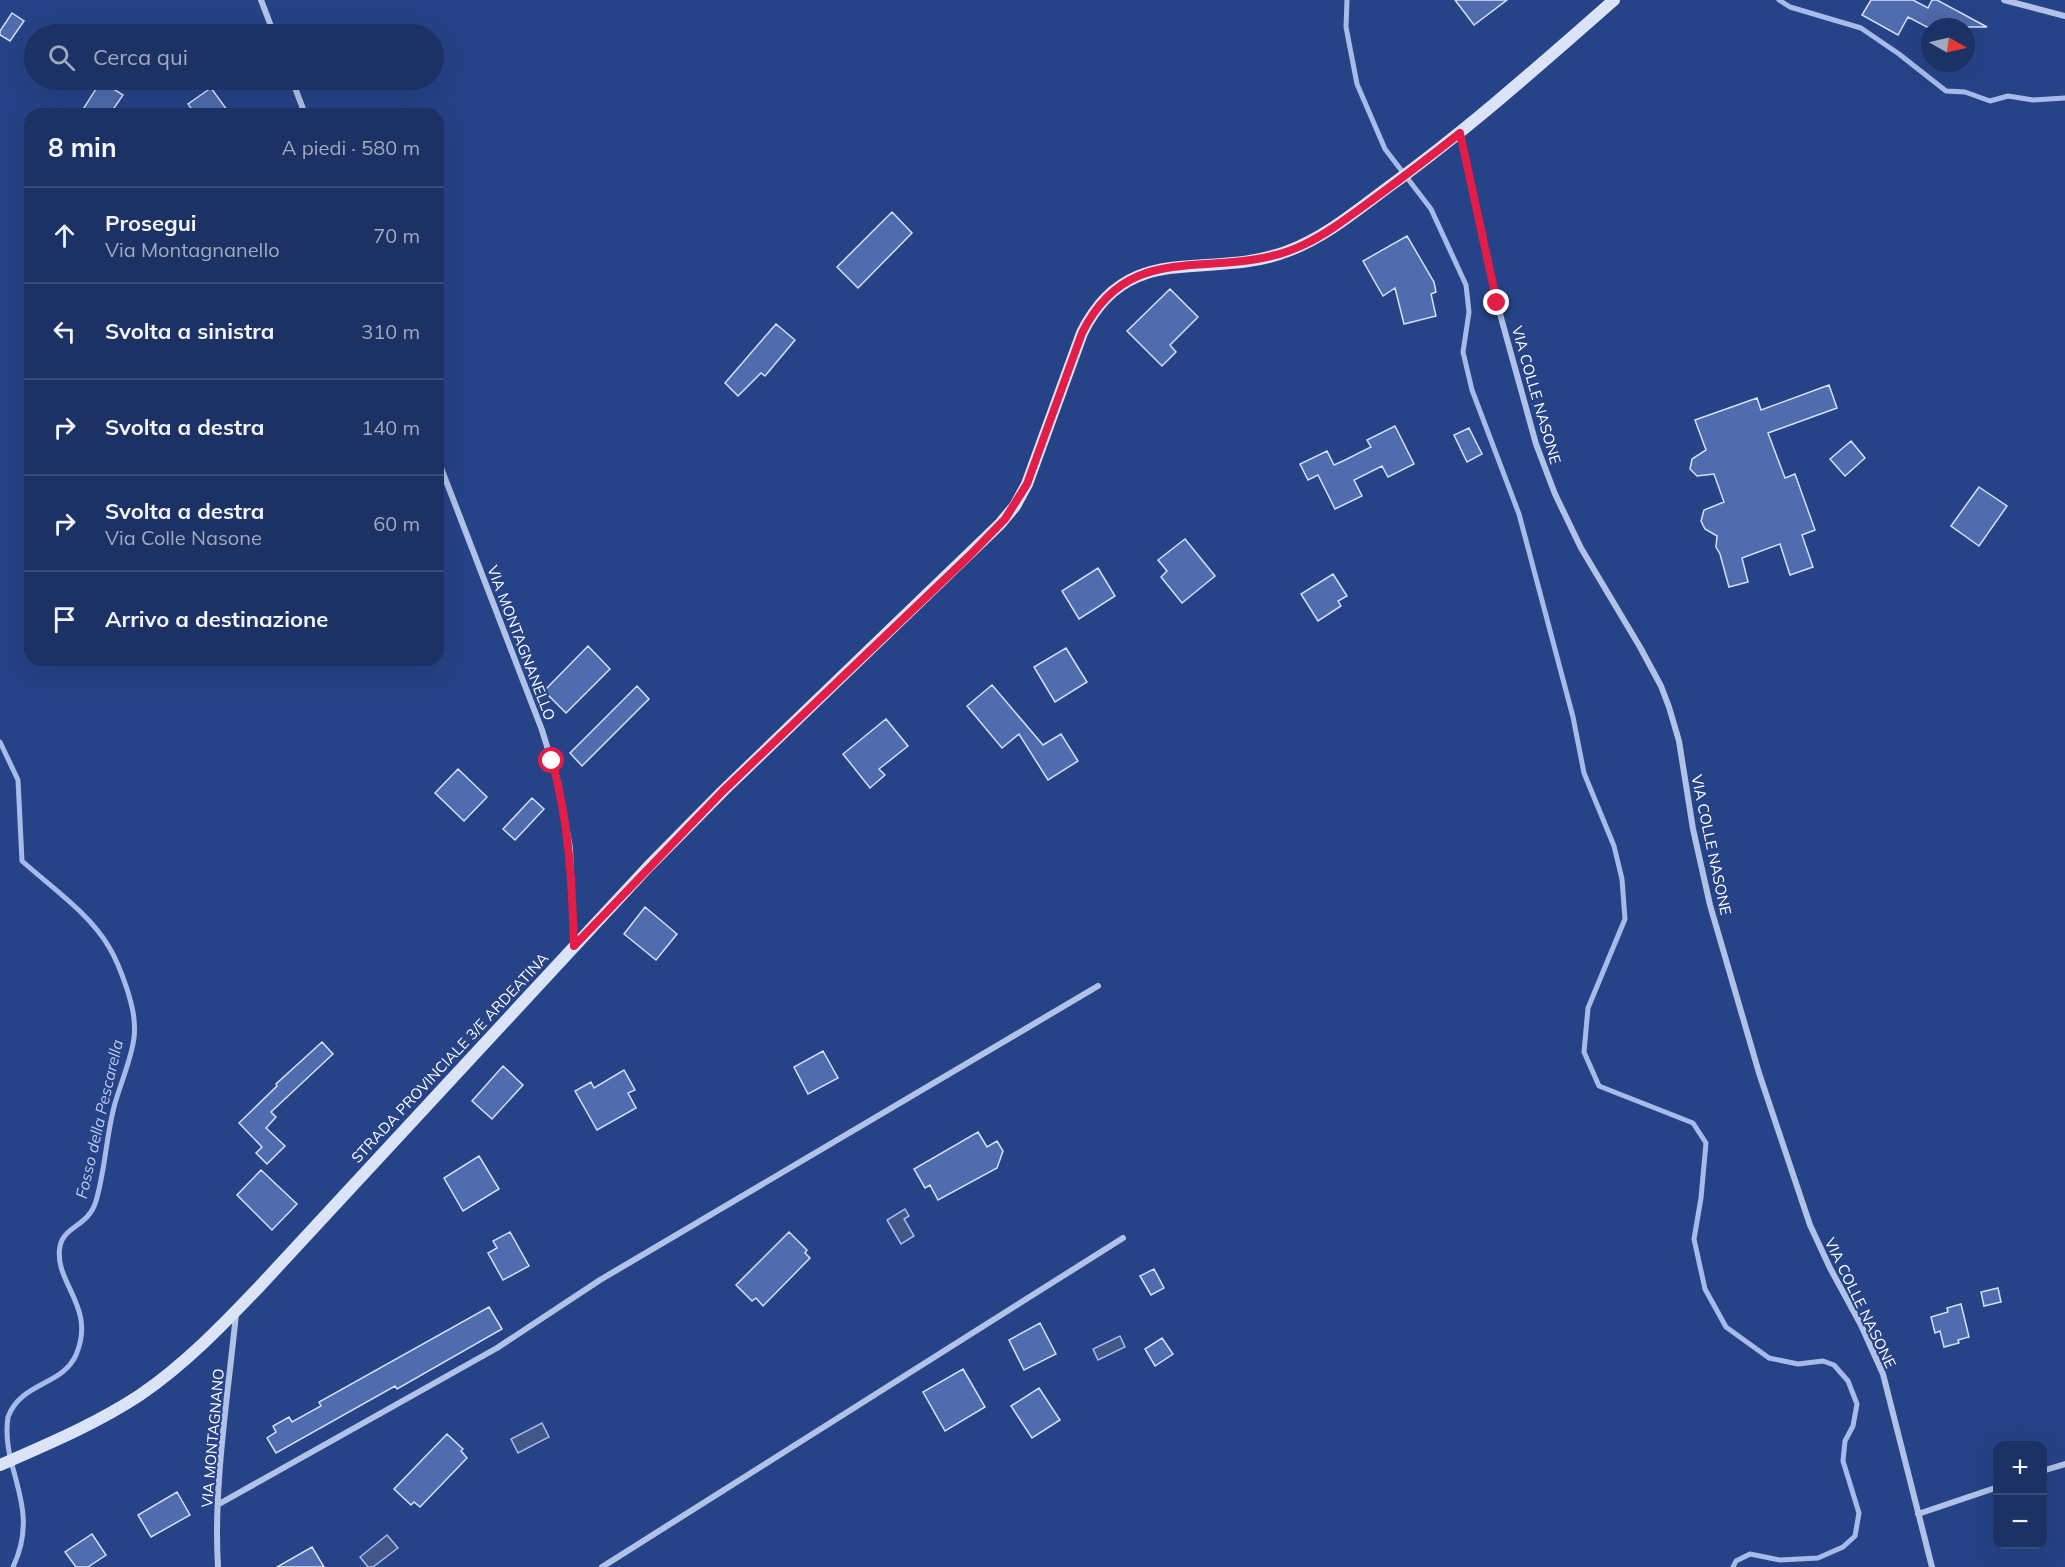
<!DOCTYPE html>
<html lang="it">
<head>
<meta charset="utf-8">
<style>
  :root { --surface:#1c3265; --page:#293e6e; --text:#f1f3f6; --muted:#a0aabf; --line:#3a4d79 }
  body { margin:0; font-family:Mulish,sans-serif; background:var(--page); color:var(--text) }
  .controls { position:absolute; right:18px; bottom:18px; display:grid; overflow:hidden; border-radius:12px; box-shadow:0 6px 24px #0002 }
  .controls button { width:54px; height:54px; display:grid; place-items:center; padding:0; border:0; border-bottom:2px solid var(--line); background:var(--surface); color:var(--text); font:30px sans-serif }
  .compass { position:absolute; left:1921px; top:18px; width:54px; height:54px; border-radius:50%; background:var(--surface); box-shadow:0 6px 24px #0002; rotate:98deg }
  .stop { position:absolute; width:18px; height:18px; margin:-14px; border:4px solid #e11d48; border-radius:50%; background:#fff }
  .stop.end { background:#e11d48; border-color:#fff; box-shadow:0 2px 6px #0008 }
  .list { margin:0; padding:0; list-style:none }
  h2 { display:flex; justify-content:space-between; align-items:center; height:78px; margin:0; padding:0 24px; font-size:26px }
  h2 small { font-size:20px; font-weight:400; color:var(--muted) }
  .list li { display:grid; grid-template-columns:39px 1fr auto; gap:18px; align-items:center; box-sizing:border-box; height:96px; padding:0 24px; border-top:2px solid var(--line) }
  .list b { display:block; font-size:22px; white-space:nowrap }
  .list p { margin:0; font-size:20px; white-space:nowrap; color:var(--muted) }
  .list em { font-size:20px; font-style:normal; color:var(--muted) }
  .icon { flex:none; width:33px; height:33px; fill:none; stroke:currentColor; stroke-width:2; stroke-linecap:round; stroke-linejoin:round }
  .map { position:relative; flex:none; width:2065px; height:1567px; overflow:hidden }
  .search { position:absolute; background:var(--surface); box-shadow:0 6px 24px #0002; left:24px; top:24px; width:420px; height:66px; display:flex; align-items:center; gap:15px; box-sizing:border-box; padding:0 21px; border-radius:33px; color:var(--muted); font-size:22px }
  .panel { position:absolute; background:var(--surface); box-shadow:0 6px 24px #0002; left:24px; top:108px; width:420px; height:558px; border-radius:18px }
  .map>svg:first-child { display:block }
  .water { fill:#425688; stroke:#a6bbe9; stroke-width:1.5 }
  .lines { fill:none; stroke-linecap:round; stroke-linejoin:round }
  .stream { stroke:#a6bbe9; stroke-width:5 }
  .building { fill:#4e6cae; stroke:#d5e0f7; stroke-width:1.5 }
  .minor { stroke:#b1c2e8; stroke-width:6 }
  .secondary { stroke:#dbe4f7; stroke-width:12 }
  .route { stroke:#e11d48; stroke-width:8 }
  .labels { text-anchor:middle; stroke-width:4.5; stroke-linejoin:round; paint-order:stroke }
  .street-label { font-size:15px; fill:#fff; stroke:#264387 }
  .water-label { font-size:16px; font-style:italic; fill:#bdcdf0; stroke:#264387 }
</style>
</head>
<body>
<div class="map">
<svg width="2065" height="1567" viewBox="0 0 2065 1567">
  <rect width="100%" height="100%" fill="#264387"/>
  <path class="water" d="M905,1209L909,1216L904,1219L914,1236L901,1244L887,1220Z
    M1120,1336L1125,1347L1098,1360L1093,1349Z
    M542,1423L549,1437L518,1453L511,1439Z
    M387,1535L398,1548L373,1567H368L360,1557Z"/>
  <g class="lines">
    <path class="stream" d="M1347,0L1346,27L1357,84L1385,149L1431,209L1466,285L1469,312L1463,352L1472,390L1519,514L1573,717L1584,773L1614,846L1622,879L1625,919L1588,1008L1584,1052L1599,1086L1693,1123L1706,1143L1701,1198L1694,1239L1705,1289L1726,1327L1769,1358L1798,1364L1823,1361L1834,1365L1848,1381L1857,1404L1853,1426L1845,1441L1843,1461L1859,1513L1855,1536L1843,1547L1818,1558L1780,1560L1750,1554L1736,1561L1733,1567
      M1779,0L1790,7L1861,28L1899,54L1946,91L1965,92L1990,101L2008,96L2033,100L2065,98
      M0,742L18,780L22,861C50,886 90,914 109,947C117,960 122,974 127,989C132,1005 136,1020 134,1038C131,1061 120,1084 114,1107C106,1138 105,1171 96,1201C89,1226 64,1226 60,1246C53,1283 97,1306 76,1355C62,1386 21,1382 8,1417C0,1469 42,1506 13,1567"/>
  </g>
  <path class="building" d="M1455,0H1507L1474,25Z
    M1871,0H1913L1928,8L1932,0H1937L1987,27H1927L1908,17L1898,35L1862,15Z
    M12,13L24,21L10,41L0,35V31Z
    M101,81L123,95L110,114H80Z
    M211,88L230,114H195L188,104Z
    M892,212L912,233L858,288L837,267Z
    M1407,236L1434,282L1436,292L1431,294L1436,316L1404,324L1395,288L1383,296L1363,261Z
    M1170,289L1198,317L1170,345L1176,352L1162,366L1127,331Z
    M776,324L795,340L765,376L761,373L738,396L725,383Z
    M1829,385L1837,408L1768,433L1785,478L1795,474L1815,530L1802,535L1813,567L1790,575L1780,544L1742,558L1748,582L1729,587L1720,554L1716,547L1717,536L1705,529L1701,521L1704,510L1724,502L1714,474L1697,476L1690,469L1692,459L1706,450L1695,420L1757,398L1761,410Z
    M1395,426L1414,464L1388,477L1382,466L1354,480L1362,496L1335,509L1318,475L1308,480L1300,464L1327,451L1334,465L1345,460L1371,447L1367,440Z
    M1469,428L1482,454L1467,462L1454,435Z
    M1851,441L1865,458L1845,476L1830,459Z
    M1979,487L2007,506L1979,546L1951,526Z
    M1185,539L1215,576L1182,603L1161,577L1167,571L1158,560Z
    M1098,568L1115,596L1079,619L1062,591Z
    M1333,574L1347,596L1338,601L1341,606L1318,621L1301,594Z
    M588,646L610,669L566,713L544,691Z
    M1066,648L1087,682L1055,702L1034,667Z
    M992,685L1043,745L1061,734L1078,761L1048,780L1019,734L1002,748L967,706Z
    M637,686L649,699L582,766L570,753Z
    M886,719L908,746L879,769L885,775L870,788L843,754Z
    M458,769L487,797L464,821L435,793Z
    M532,798L544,809L515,840L503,829Z
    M645,907L677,934L656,960L624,934Z
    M322,1042L333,1054L271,1112L276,1117L266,1128L285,1146L267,1164L256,1153L262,1147L239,1123L277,1086L276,1084Z
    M823,1051L838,1078L808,1094L794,1067Z
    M503,1066L523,1085L492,1119L472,1101Z
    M624,1070L635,1090L628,1093L636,1108L597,1130L575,1091L591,1082L594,1088Z
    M978,1132L987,1147L997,1141L1003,1151L997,1168L938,1200L930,1185L925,1188L914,1169Z
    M479,1156L499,1189L463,1211L444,1178Z
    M261,1170L297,1204L272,1230L237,1195Z
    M510,1232L529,1266L503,1280L488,1253L497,1248L493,1241Z
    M789,1232L807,1250L805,1253L810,1258L763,1306L756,1298L752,1301L736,1285Z
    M1154,1269L1164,1288L1151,1295L1140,1276Z
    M1998,1288L2001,1302L1984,1306L1981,1292Z
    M1961,1304L1969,1337L1958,1340L1959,1343L1944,1347L1940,1331L1935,1333L1931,1317L1948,1312L1947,1308Z
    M489,1307L502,1329L397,1389L395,1386L276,1453L267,1438L276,1432L273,1426L289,1417L292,1422L321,1406L319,1402Z
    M1040,1323L1056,1354L1024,1370L1009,1340Z
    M1162,1338L1173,1354L1155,1366L1145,1349Z
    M963,1369L985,1407L945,1431L923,1392Z
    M1039,1388L1060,1420L1032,1438L1011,1406Z
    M447,1434L463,1449L461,1451L467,1458L420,1507L414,1502L411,1505L394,1489Z
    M177,1492L190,1515L151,1537L138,1515Z
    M92,1534L106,1555L88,1567H76L65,1552Z
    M312,1547L324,1567H277Z"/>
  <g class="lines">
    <path class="minor" d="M261,0L274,34
      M2004,0L2065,16
      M292,80L305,114
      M1460,133L1497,303L1536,444L1555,494L1581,548L1640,647L1661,686L1669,707L1679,741L1693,829L1710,905L1759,1073L1810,1225L1830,1268L1861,1325L1883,1374L1932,1567
      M438,460L542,730L558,782L570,848L574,945
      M2042,1471L2065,1464
      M219,1504L497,1348L600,1280L1098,986
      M1918,1514L1998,1487
      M218,1567C213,1487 228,1395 236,1314
      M602,1567L1123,1238"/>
    <path class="secondary" d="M0,1465C48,1444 96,1424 140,1395C184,1365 222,1326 259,1287L648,867L723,791L1000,524L1015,506L1027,484L1082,333C1129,237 1209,282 1288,251C1325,237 1356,211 1387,188C1467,130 1540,65 1614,0"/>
  </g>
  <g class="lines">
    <path class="route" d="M552,761C569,822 572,882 574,946L723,791L969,556L1005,519L1027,484L1082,333C1132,232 1219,285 1303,245C1328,233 1350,216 1372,200C1402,178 1431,156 1460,133L1497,303"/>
  </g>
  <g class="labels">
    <g class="street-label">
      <text transform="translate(1536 395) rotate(74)" y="5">VIA COLLE NASONE</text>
      <text transform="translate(521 643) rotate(69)" y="5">VIA MONTAGNANELLO</text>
      <text transform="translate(1711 845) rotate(78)" y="5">VIA COLLE NASONE</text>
      <text transform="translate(450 1058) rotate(-47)" y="5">STRADA PROVINCIALE 3/E ARDEATINA</text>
      <text transform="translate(1860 1303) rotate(64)" y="5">VIA COLLE NASONE</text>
      <text transform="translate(213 1438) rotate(-85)" y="5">VIA MONTAGNANO</text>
    </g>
    <g class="water-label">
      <text transform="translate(99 1119) rotate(-77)" y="6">Fosso della Pescarella</text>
    </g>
  </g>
</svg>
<div class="controls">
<button>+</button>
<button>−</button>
</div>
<svg class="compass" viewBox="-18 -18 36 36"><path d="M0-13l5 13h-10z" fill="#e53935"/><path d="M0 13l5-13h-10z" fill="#a0aabf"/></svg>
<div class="stop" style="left:552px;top:761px"></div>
<div class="stop end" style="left:1497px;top:303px"></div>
<div class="search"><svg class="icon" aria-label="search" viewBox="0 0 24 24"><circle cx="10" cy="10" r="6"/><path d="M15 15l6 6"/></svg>Cerca qui</div>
<section class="panel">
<h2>8 min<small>A piedi · 580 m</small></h2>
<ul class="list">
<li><svg class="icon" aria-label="ahead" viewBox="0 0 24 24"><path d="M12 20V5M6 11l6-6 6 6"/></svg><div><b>Prosegui</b><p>Via Montagnanello</p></div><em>70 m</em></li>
<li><svg class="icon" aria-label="left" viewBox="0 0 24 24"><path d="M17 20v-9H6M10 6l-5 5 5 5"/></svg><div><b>Svolta a sinistra</b></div><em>310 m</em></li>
<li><svg class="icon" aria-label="right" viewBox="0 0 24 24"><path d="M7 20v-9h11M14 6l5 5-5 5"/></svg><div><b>Svolta a destra</b></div><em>140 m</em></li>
<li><svg class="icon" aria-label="right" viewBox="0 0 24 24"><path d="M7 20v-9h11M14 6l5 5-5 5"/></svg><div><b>Svolta a destra</b><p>Via Colle Nasone</p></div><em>60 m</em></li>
<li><svg class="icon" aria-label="arrive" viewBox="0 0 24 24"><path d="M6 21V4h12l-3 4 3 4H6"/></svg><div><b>Arrivo a destinazione</b></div></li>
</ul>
</section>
</div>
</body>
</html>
